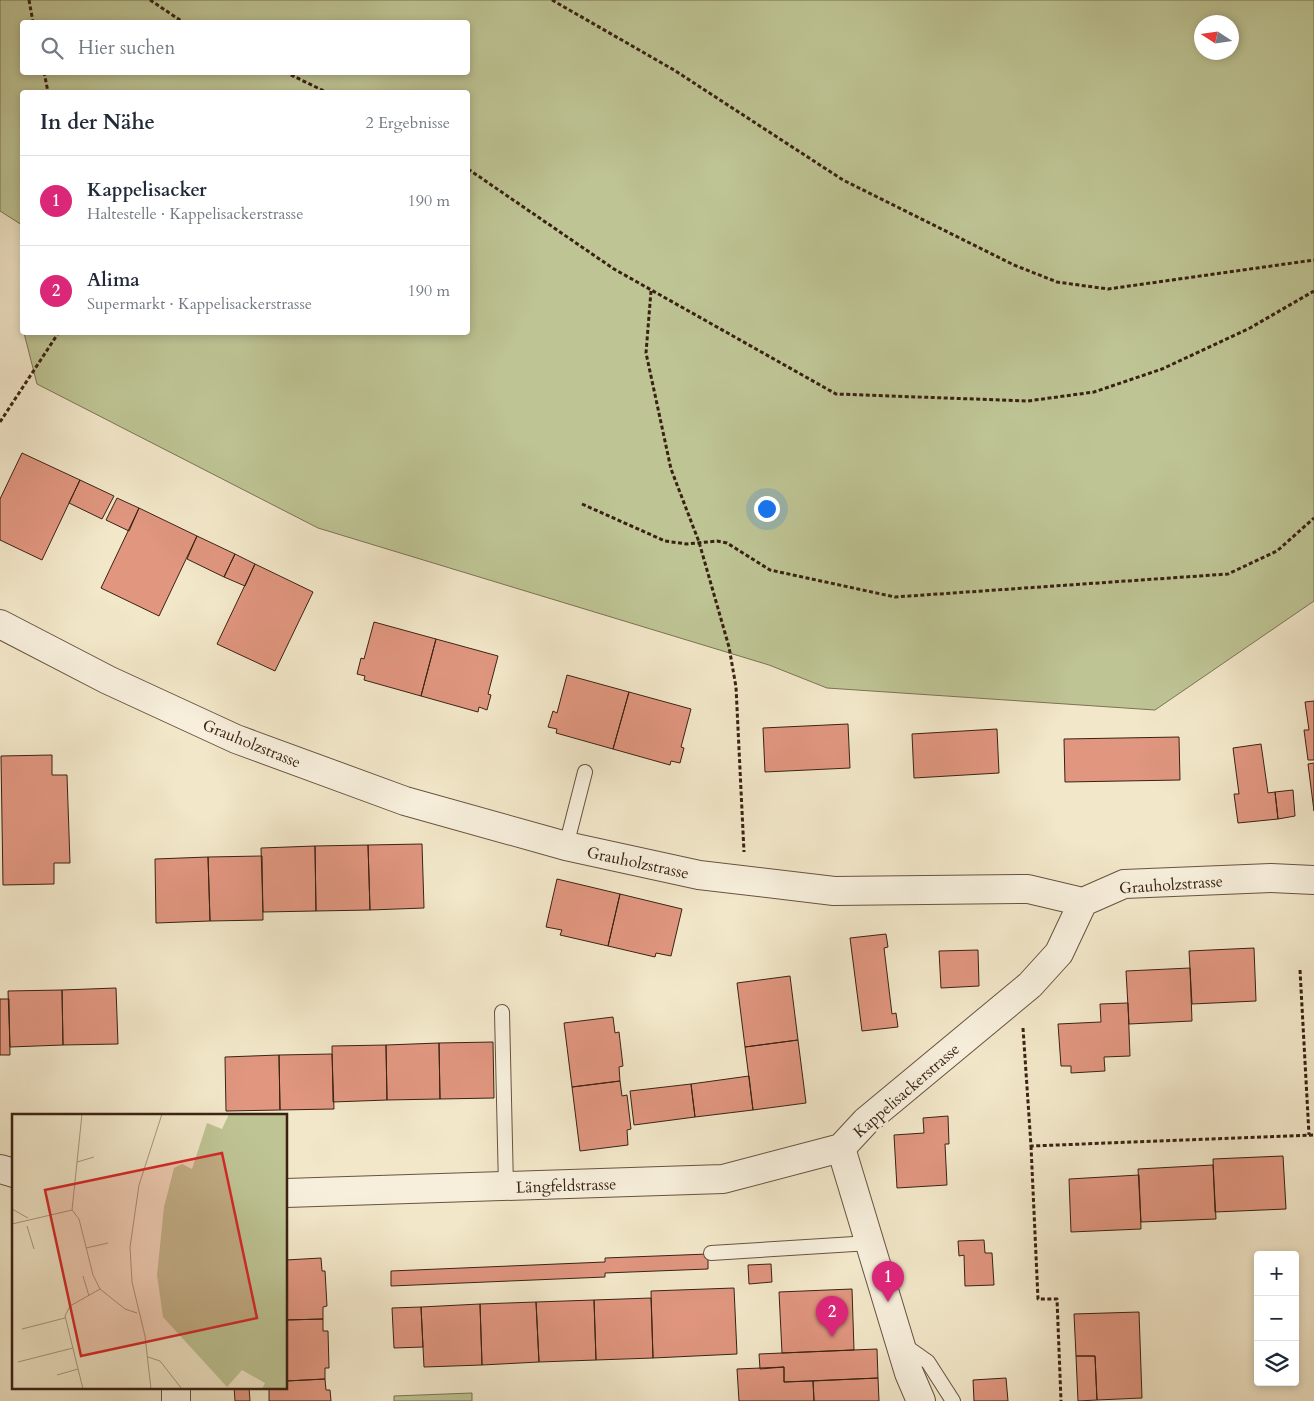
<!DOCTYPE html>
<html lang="de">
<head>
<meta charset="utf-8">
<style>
  :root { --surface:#fff; --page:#f6f6f7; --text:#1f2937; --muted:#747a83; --line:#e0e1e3; --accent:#db2777 }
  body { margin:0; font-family:Cardo,serif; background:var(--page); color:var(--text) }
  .controls { position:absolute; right:15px; bottom:15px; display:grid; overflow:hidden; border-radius:5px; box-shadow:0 2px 8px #0003 }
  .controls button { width:45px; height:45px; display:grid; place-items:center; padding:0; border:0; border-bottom:1px solid var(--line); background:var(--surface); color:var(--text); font:25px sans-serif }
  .compass { position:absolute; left:1194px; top:15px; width:45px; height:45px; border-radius:50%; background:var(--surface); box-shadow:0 2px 8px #0003; rotate:282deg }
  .you { position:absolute; left:766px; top:508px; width:18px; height:18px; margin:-12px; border:4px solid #fff; border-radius:50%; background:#1a73e8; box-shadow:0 0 0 8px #1a73e833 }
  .badge { display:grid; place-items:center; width:32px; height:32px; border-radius:50%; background:var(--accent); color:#fff; font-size:16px; font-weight:700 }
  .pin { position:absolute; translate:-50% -41px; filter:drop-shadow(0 1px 2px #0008) }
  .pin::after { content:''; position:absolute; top:26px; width:18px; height:15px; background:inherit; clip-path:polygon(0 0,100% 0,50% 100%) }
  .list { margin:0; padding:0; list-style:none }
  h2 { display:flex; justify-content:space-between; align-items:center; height:65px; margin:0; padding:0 20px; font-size:21px }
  h2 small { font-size:16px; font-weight:400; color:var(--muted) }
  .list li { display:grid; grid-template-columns:32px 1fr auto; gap:15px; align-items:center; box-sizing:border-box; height:90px; padding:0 20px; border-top:1px solid var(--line) }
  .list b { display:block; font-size:19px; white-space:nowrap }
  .list p { margin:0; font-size:16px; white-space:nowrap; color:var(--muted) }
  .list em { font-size:16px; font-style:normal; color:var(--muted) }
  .icon { flex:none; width:28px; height:28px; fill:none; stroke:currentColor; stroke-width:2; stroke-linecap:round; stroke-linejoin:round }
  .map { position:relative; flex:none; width:1314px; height:1401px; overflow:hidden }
  .search { position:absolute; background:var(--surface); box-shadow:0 2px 8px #0003; left:20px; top:20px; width:450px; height:55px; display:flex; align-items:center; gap:12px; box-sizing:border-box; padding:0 18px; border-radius:5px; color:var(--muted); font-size:19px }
  .panel { position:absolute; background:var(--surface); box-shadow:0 2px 8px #0003; left:20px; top:90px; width:450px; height:245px; border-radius:5px }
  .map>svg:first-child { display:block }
  .green { fill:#bec494; stroke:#7c7354; fill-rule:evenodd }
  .building { fill:#e0967f; stroke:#3a2213 }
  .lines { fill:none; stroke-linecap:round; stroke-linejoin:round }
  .service-casing { stroke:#685340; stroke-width:16 }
  .minor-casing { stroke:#685340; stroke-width:30 }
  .tertiary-casing { stroke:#685340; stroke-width:30 }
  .path { stroke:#3a2213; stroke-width:3; stroke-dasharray:4 2.5; stroke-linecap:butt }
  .service { stroke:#f7efdc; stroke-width:14 }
  .minor { stroke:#f7efdc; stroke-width:28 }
  .tertiary { stroke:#f7efdc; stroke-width:28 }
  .labels { text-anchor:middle; stroke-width:4; stroke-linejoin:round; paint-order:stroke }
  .street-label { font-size:16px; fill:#3a2213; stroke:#f7efdc }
  .inset-road { fill:none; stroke:#a89880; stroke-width:1 }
  .view { fill:#d62828; fill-opacity:0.15; stroke:#d62828; stroke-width:2.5 }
  .inset-edge { fill:none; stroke:#3a2213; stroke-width:2.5 }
</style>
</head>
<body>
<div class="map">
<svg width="1314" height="1401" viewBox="0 0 1314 1401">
  <rect width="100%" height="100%" fill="#f2e7c9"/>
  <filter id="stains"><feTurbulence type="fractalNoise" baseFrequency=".004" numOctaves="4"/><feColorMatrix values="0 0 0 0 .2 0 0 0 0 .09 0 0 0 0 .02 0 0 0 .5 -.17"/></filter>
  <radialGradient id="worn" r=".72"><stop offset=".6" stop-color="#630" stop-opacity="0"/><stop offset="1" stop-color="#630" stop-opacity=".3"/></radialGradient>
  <path class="green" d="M0,0H1314V601L1155,710L827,688L769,665L318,528L37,384L24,333L468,332V92H22V225L0,211ZM22,22H468V72H22ZM1202,22H1232V52H1202Z
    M472,1393V1401H394V1396Z"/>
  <path class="building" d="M22,453L80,480L42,560L0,540V499Z
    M80,480L114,496L102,519L69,503Z
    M117,498L139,508L129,531L106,520Z
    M139,508L197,536L159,616L101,588Z
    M197,536L235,554L224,577L187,559Z
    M235,554L255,564L245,586L224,577Z
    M255,564L313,592L275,671L217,644Z
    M374,622L436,639L421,696L364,680L365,676L357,674L361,658L364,659Z
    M436,639L498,656L488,694L491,695L487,710L479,707L478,712L421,696Z
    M567,675L629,692L613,749L556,733L557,729L548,727L553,711L557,713Z
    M629,692L691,709L681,747L684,748L680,763L671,761L670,765L613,749Z
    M1314,701V760H1308L1304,730H1309L1305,702Z
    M848,724L850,768L765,772L763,728Z
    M997,729L999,773L914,778L912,734Z
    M1179,737L1180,780L1065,782L1064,739Z
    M1261,744L1268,793L1275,792L1278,819L1238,823L1234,794H1239L1233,748Z
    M52,755V775H67L70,863H54V884L3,885L1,756Z
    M1314,763V811L1308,764Z
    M1293,790L1295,816L1278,819L1275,792Z
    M422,844L424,908L370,910L368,845Z
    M368,845L370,910L316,911L315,846Z
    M315,846L316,911L263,912L261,848Z
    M262,856L263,920L210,921L208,857Z
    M208,857L210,921L156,923L155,859Z
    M557,879L620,894L608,946L560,935L562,930L546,927Z
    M620,894L682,909L671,956L656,953L655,957L608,946Z
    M886,934L888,947L884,948L892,1014L896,1013L898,1027L862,1031L850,938Z
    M1254,948L1256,1001L1192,1004L1189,951Z
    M978,950L979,986L941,988L939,951Z
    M1190,968L1192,1021L1129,1024L1126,971Z
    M790,976L798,1040L745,1047L737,983Z
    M116,988L118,1044L63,1045L62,990Z
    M62,990L63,1045L10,1047L8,991Z
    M0,999H9L10,1055H0Z
    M1128,1003L1130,1056L1104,1057L1105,1071L1071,1073V1066H1061L1058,1024L1101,1022L1100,1004Z
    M613,1017L615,1033L619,1032L623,1066L619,1067L620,1081L572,1087L564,1023Z
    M798,1040L806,1103L753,1110L745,1047Z
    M493,1042L494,1098L440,1099L439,1043Z
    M439,1043L440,1099L387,1100L386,1045Z
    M386,1045L387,1100L333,1102L332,1046Z
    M332,1054L334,1109L280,1110L279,1055Z
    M279,1055L280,1110L226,1111L225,1057Z
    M749,1076L753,1110L695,1117L691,1084Z
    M620,1081L622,1096L627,1095L631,1129L627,1130L628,1145L580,1151L572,1087Z
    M691,1084L695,1117L634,1125L630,1091Z
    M948,1116L949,1144H945L947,1185L897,1188L894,1135L924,1133L923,1118Z
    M1283,1156L1286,1209L1215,1212L1213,1159Z
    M1213,1165L1216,1219L1141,1222L1138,1169Z
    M1139,1175L1141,1229L1071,1232L1069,1179Z
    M984,1240L985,1253H992L994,1285L965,1286L964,1255L959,1256L958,1241Z
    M708,1254V1269L605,1273V1277L391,1286V1271L605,1262V1258Z
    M321,1258L322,1271H325L327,1306L323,1307V1319L286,1320V1260Z
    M771,1264L772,1282L749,1284L748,1265Z
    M734,1288L737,1354L653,1358L651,1291Z
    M852,1289L854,1350L782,1353L779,1292Z
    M651,1298L653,1358L596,1360L594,1300Z
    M594,1300L596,1360L539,1362L536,1302Z
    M536,1302L539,1362L482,1365L480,1304Z
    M480,1304L482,1365L424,1367L421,1307Z
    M421,1307L423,1347L394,1348L392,1308Z
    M1139,1312L1142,1398L1097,1400L1095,1356H1076L1074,1314Z
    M323,1319V1331H328L329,1368H325V1379L286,1381V1320Z
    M877,1349L878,1378L784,1382V1367L760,1369L759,1354Z
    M1076,1356H1095L1097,1400L1078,1401Z
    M784,1367V1382L813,1381L814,1401H739L737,1369Z
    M878,1378L879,1401H814L813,1381Z
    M1006,1378L1008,1401H974L973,1380Z
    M325,1379L326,1390H330L331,1401H269V1387H286V1381Z
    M234,1387H249L250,1401H235Z"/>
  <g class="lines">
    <defs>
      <path id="service" d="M566,846L585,772
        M502,1012L506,1187
        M711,1253L870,1243
        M904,1345L928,1362L953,1401"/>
      <path id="minor" d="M841,1148L909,1373L921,1401
        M0,1169L14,1173"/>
      <path id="tertiary" d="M0,624L108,680L236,739L405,801L566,846L699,875L834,891L1028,889L1083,902L1124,884L1271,878L1314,880
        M286,1193L723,1179L841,1148L866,1121L1030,985L1059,953L1083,902
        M176,1387V1401"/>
    </defs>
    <use href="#service" class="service-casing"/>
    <use href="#minor" class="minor-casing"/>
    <use href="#tertiary" class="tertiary-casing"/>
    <path class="path" d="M29,0L33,22
      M150,0L183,22
      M552,0L674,70L843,180L1014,265L1057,282L1108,289L1314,260
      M44,72L48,92
      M285,72L326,92
      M468,169L614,269L836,394L1028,401L1094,392L1162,369L1250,328L1314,291
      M651,291L646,353L671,469L699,542L729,647L736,687L744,852
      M0,422L59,332
      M582,504L665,541L687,544L717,541L727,543L770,570L895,597L1228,574L1277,551L1314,518
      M1300,970L1309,1135
      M1023,1028L1031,1146L1314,1135
      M1031,1146L1038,1299H1057L1061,1401"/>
    <use href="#service" class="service"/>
    <use href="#minor" class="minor"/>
    <use href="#tertiary" class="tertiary"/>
  </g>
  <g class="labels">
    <g class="street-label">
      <text transform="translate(252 743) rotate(22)" y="6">Grauholzstrasse</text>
      <text transform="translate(638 862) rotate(12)" y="6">Grauholzstrasse</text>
      <text transform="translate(1171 884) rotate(-4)" y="6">Grauholzstrasse</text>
      <text transform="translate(906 1090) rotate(-41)" y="6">Kappelisackerstrasse</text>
      <text transform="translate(566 1185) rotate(-2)" y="6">Längfeldstrasse</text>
    </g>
  </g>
  <g transform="translate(12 1114)">
    <rect width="275" height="275" fill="#f2e7c9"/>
    <path d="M217,0H275V275H250L253,269L230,256L215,273L151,203L145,161L152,93L162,54L170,50L180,55L195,9L210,15Z" fill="#bec494"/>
    <path class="inset-road" d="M65,48L82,43M0,95L16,104M60,96L67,105L81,161L88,175L113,195L125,199M60,96L70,0M0,110L60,96M15,112L22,135M74,134L96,129M71,162L77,182M10,215L53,204M136,243L148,247L170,275M6,248L61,234M45,261L66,255M71,275L53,202L58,192L88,175M139,275L133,222L120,168L118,133L127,71L150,0"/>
    <path class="view" d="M210,39L245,204L69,242L33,76Z"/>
    <rect width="275" height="275" class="inset-edge"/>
  </g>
  <rect width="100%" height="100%" filter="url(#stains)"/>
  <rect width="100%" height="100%" fill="url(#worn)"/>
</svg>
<div class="controls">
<button>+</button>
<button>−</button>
<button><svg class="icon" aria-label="layers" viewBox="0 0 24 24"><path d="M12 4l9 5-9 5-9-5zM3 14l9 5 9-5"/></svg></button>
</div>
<svg class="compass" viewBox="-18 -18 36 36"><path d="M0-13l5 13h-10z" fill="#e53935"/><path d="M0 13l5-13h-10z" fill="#747a83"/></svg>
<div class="you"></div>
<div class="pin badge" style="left:888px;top:1302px">1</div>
<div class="pin badge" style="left:832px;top:1337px">2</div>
<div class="search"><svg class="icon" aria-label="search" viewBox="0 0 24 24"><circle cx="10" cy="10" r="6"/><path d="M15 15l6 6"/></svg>Hier suchen</div>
<section class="panel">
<h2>In der Nähe<small>2 Ergebnisse</small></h2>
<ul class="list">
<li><span class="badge">1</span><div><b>Kappelisacker</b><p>Haltestelle · Kappelisackerstrasse</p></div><em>190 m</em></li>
<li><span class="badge">2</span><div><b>Alima</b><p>Supermarkt · Kappelisackerstrasse</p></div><em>190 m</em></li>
</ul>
</section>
</div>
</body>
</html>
